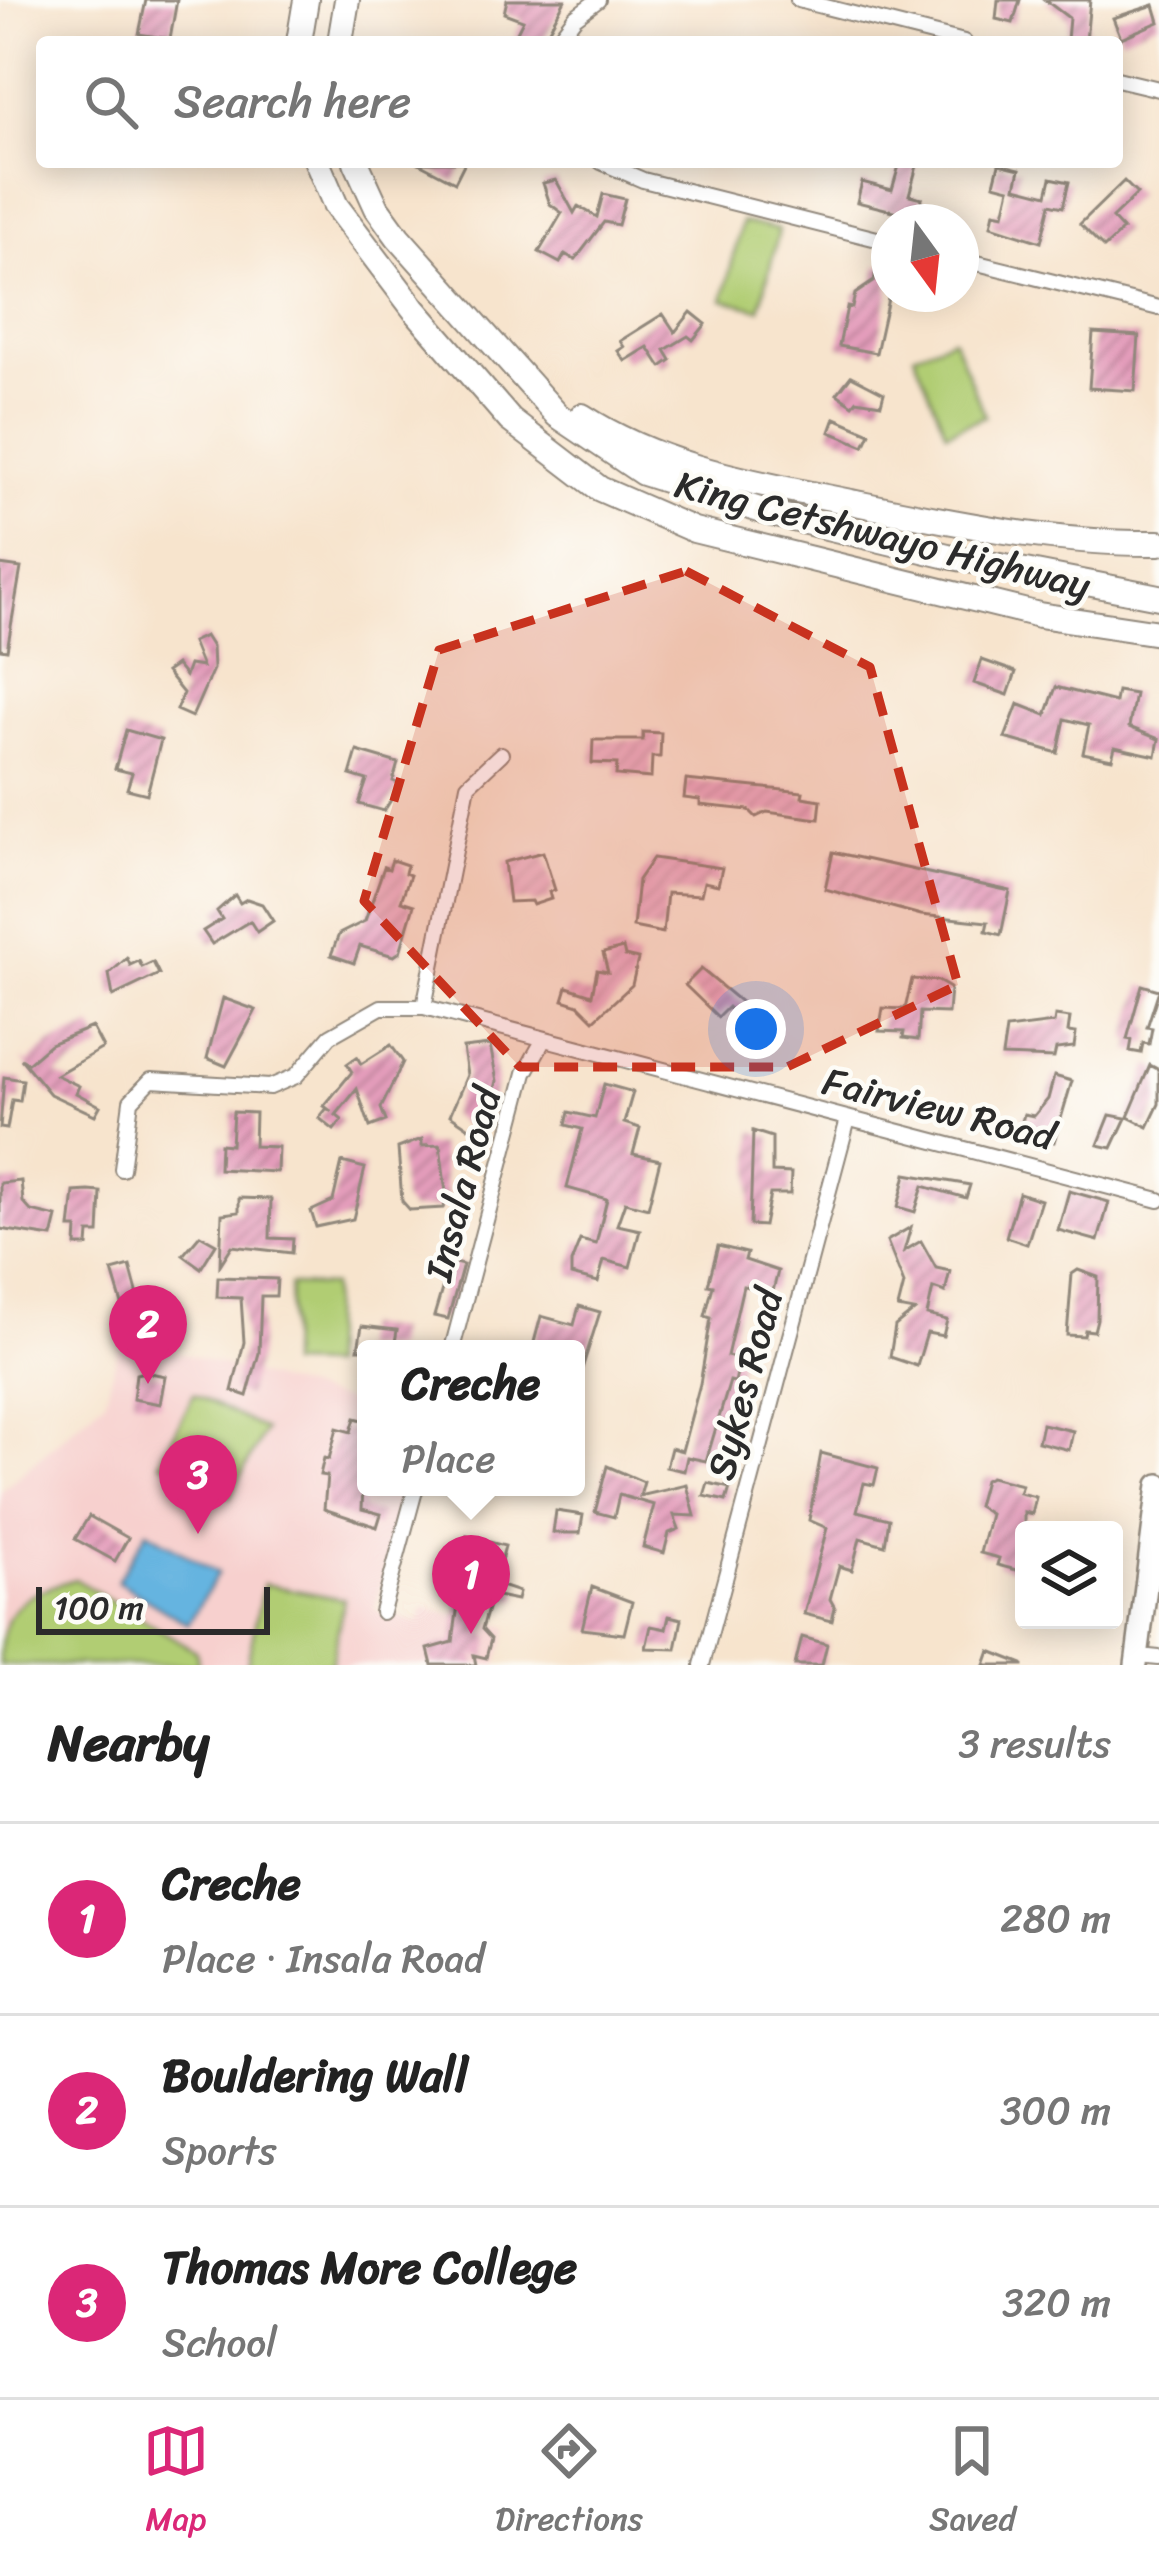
<!DOCTYPE html>
<html lang="en">
<head>
<meta charset="utf-8">
<style>
  :root { --surface:#fff; --page:#f6f6f6; --text:#222; --muted:#767676; --line:#e0e0e0; --accent:#db2777 }
  body { margin:0; font-family:Sriracha,sans-serif; background:var(--page); color:var(--text) }
  .controls { position:absolute; right:36px; bottom:36px; display:grid; overflow:hidden; border-radius:12px; box-shadow:0 6px 30px #0003 }
  .controls button { width:108px; height:108px; display:grid; place-items:center; padding:0; border:0; border-bottom:3px solid var(--line); background:var(--surface); color:var(--text); font:60px sans-serif }
  .compass { position:absolute; left:871px; top:204px; width:108px; height:108px; border-radius:50%; background:var(--surface); box-shadow:0 6px 30px #0003; rotate:165deg }
  .scale { position:absolute; left:36px; bottom:30px; width:234px; box-sizing:border-box; padding-left:12px; border:6px solid #2b2b2b; border-top:0; font-size:33px; line-height:42px; white-space:nowrap; color:#2b2b2b; -webkit-text-stroke:9px #fdfcf7; paint-order:stroke }
  .you { position:absolute; left:756px; top:1029px; width:42px; height:42px; margin:-30px; border:9px solid #fff; border-radius:50%; background:#1a73e8; box-shadow:0 0 0 18px #1a73e833 }
  .badge { display:grid; place-items:center; width:78px; height:78px; border-radius:50%; background:var(--accent); color:#fff; font-size:39px; font-weight:700 }
  .pin { position:absolute; translate:-50% -99px; filter:drop-shadow(0 3px 6px #0008) }
  .pin::after { content:''; position:absolute; top:63px; width:42px; height:36px; background:inherit; clip-path:polygon(0 0,100% 0,50% 100%) }
  .popup { position:absolute; left:357px; top:1340px; width:228px; height:156px; box-sizing:border-box; display:grid; place-content:center; border-radius:12px; background:var(--surface); filter:drop-shadow(0 3px 9px #0005); font-size:39px; white-space:nowrap; color:var(--muted) }
  .popup b { font-size:45px; color:var(--text) }
  .popup::after { content:''; position:absolute; left:50%; top:100%; margin-left:-24px; border:24px solid transparent; border-top-color:var(--surface) }
  .list { margin:0; padding:0; list-style:none }
  h2 { display:flex; justify-content:space-between; align-items:center; height:156px; margin:0; padding:0 48px; font-size:51px }
  h2 small { font-size:39px; font-weight:400; color:var(--muted) }
  .list li { display:grid; grid-template-columns:78px 1fr auto; gap:36px; align-items:center; box-sizing:border-box; height:192px; padding:0 48px; border-top:3px solid var(--line) }
  .list b { display:block; font-size:45px; white-space:nowrap }
  .list p { margin:0; font-size:39px; white-space:nowrap; color:var(--muted) }
  .list em { font-size:39px; font-style:normal; color:var(--muted) }
  .icon { flex:none; width:66px; height:66px; fill:none; stroke:currentColor; stroke-width:2; stroke-linecap:round; stroke-linejoin:round }
  .map { position:relative; flex:none; width:1159px; height:1665px; overflow:hidden }
  .search { position:absolute; background:var(--surface); box-shadow:0 6px 30px #0003; left:36px; right:36px; top:36px; height:132px; display:flex; align-items:center; gap:30px; box-sizing:border-box; padding:0 42px; border-radius:12px; color:var(--muted); font-size:45px }
  .sheet { height:732px; background:var(--surface) }
  nav { display:flex; justify-content:space-around; align-items:center; box-sizing:border-box; height:168px; border-top:3px solid var(--line); background:var(--surface); font-size:33px; color:var(--muted) }
  nav a { display:grid; justify-items:center; gap:6px }
  nav .on { color:var(--accent) }
  .map>svg:first-child { display:block }
  .built { fill:#f7d0ce }
  .green { fill:#b1cd73; stroke:#6e7c4f; stroke-width:3 }
  .water { fill:#65b4e0; stroke:#487086; stroke-width:3 }
  .building { fill:url(#building-hatch) }
  .lines { fill:none; stroke-linecap:round; stroke-linejoin:round }
  .minor-casing { stroke:#91887c; stroke-width:18 }
  .secondary-casing { stroke:#91887c; stroke-width:26 }
  .motorway-casing { stroke:#91887c; stroke-width:28 }
  .minor { stroke:#fff; stroke-width:14 }
  .secondary { stroke:#fff; stroke-width:21 }
  .motorway { stroke:#fff; stroke-width:24 }
  .marked { fill:#c8321e; fill-opacity:0.2; stroke:#c8321e; stroke-width:9; stroke-dasharray:24 15; stroke-linejoin:round }
  .labels { text-anchor:middle; stroke-width:9; stroke-linejoin:round; paint-order:stroke }
  .street-label { font-size:39px; fill:#2b2b2b; stroke:#fdfcf7 }
</style>
</head>
<body>
<div class="map">
<svg width="1159" height="1665" viewBox="0 0 1159 1665">
  <defs>
    <pattern id="building-hatch" width="6" height="6" patternUnits="userSpaceOnUse" patternTransform="scale(3)"><rect width="6" height="6" fill="#e49dbb"/><path d="M-1 1l2-2M0 6l6-6M5 7l2-2" fill="none" stroke="#b98098"/></pattern>
  </defs>
  <rect width="100%" height="100%" fill="#fdfcf7"/>
  <filter id="ink" filterUnits="userSpaceOnUse"><feTurbulence type="fractalNoise" baseFrequency=".00833" numOctaves="2"/><feDisplacementMap in="SourceGraphic" scale="24" xChannelSelector="R" yChannelSelector="G"/><feConvolveMatrix kernelMatrix="1 2 1 2 8 2 1 2 1" color-interpolation-filters="sRGB"/></filter>
  <filter id="wash" filterUnits="userSpaceOnUse"><feTurbulence type="fractalNoise" baseFrequency=".004" numOctaves="4" result="noise"/><feDisplacementMap in="SourceGraphic" scale="48" xChannelSelector="R" yChannelSelector="G"/><feGaussianBlur stdDeviation="2.7" result="paint"/><feColorMatrix in="noise" values="0 0 0 0 0 0 0 0 0 0 0 0 0 0 0 0 0 1.4 0 .05"/><feComposite in="paint" operator="in"/></filter>
  <g filter="url(#wash)">
    <rect width="100%" height="100%" fill="#f7e4cd"/>
    <path class="built" d="M122,1336L366,1407V1487H407L374,1610L418,1622L425,1608L509,1627L498,1665H0V1492L105,1400Z"/>
    <path class="green" d="M742,222L779,230L760,309L723,300Z
      M953,338L985,416L946,432L914,354Z
      M290,1285L331,1286L329,1366L288,1365Z
      M194,1394L265,1430L230,1497L160,1462Z
      M75,1579L196,1651L198,1665H0C0,1605 23,1595 75,1579Z
      M263,1584L344,1599L331,1665H247Z"/>
    <path class="water" d="M147,1531L218,1573L188,1624L117,1581Z"/>
    <g id="blocks">
      <path class="building" d="M146,0H177L170,39L139,34Z
        M507,0H565L542,42L514,38L523,20L504,13Z
        M998,0H1020L1013,23L996,19Z
        M1045,0H1090L1086,41L1067,40L1069,18Z
        M1154,5L1159,22L1121,38L1113,18Z
        M417,162H465L455,182Z
        M900,162H918L909,195L922,198L917,217L857,202L862,182L892,190Z
        M999,164L1020,169L1016,187L1047,195L1051,178L1069,182L1063,207L1050,204L1041,242L991,226L994,212L1004,214L1010,188L994,184Z
        M556,180L574,213L578,206L597,217L603,194L625,199L618,225L604,222L575,260L565,254L560,263L539,252L562,213L550,204L543,183Z
        M1124,181L1137,194L1112,218L1123,230L1104,248L1080,224Z
        M877,265L889,267V294L876,353L839,346L847,307L852,308L855,294L874,281Z
        M691,312L706,324L693,340L688,336L665,350L671,360L661,367L648,347L625,361L618,351L624,347L620,341L663,314L675,332Z
        M1093,333L1139,336L1135,391L1089,388Z
        M851,376L884,393L881,404L857,400L853,405L837,394Z
        M835,418L870,433L864,446L830,432Z
        M0,565L21,568L7,650L0,649Z
        M205,636L212,647L213,669L192,717L176,710L183,693L166,672L176,665L185,676L189,665L202,667L192,642Z
        M982,660L1016,672L1008,695L974,683Z
        M1056,687L1115,702L1117,691L1135,694L1129,727L1159,739L1156,756L1115,747L1112,759L1083,753L1089,725L1065,719L1058,753L1005,738L1018,704L1046,715Z
        M126,730L161,740L147,794L127,789L132,773L115,769Z
        M643,732L661,733L660,757H652L651,778L616,775L617,764L592,763L593,740H643Z
        M357,751L398,763L393,781L401,784L384,811L359,804L367,780L350,775Z
        M686,780L803,792L802,797L821,800L819,819L767,812L756,817L749,810L700,805V800L684,798Z
        M543,852L555,890L549,892L551,899L533,905L531,901L509,902L504,862Z
        M833,852L1010,891L1001,935L986,931L988,922L921,915L825,889Z
        M653,858L722,868L718,885L704,882L701,895L667,893L663,933L633,927L638,880Z
        M392,860L407,865L405,873L410,875L401,901L414,905L400,952L394,956L360,946L354,963L331,955L339,934L365,921L384,867L389,869Z
        M235,895L240,903L247,899L262,904L273,921L257,932L250,921L212,944L203,931L222,919L217,911Z
        M623,948L625,956L638,959L632,985L594,1020L579,1005L563,1000L567,987L592,995L597,970L608,972L603,953Z
        M127,958L130,965L139,961L142,967L153,962L159,974L113,996L109,974Z
        M701,969L749,1009L740,1019L728,1007L718,1017L685,985Z
        M912,979L938,981L950,988L948,1013L920,1012L918,1040L903,1038L904,1032L879,1031L883,1008L905,1009Z
        M1142,985L1159,990L1147,1027L1152,1028L1149,1044L1143,1043L1141,1053L1130,1051L1132,1040L1127,1039Z
        M223,998L256,1010L226,1066L207,1058Z
        M1055,1016L1070,1018L1068,1032L1076,1033L1074,1047L1056,1049L1054,1058L1002,1056L1006,1029L1054,1023Z
        M92,1027L103,1048L56,1075L79,1086L76,1093L100,1106L95,1115L50,1094L21,1059L28,1063L50,1044Z
        M391,1045L403,1062L381,1108L386,1121L370,1127L357,1089L336,1115L342,1120L334,1130L319,1118L327,1108L332,1112L324,1106L352,1072L347,1064L357,1057L361,1064Z
        M490,1045L497,1081L490,1107L471,1129L450,1115L467,1075L463,1048Z
        M1150,1065L1159,1070V1104L1148,1127L1128,1117Z
        M1054,1076L1072,1081L1054,1142L1019,1133L1024,1114L1034,1116L1048,1099Z
        M4,1077L23,1080L20,1101L12,1100L7,1129L0,1128Z
        M604,1084L633,1092L624,1123L640,1128L633,1154L660,1160L648,1208L625,1202L617,1225L640,1230L630,1267L604,1260L598,1282L571,1275V1263L580,1240L596,1244L607,1199L567,1188L582,1129L566,1125L569,1112L595,1118Z
        M233,1112L255,1113L254,1146L278,1147L277,1172L219,1169L220,1144L231,1145Z
        M1110,1115L1126,1118L1112,1148L1098,1145Z
        M753,1131L772,1137V1172L791,1173L790,1194H770L764,1226L750,1225Z
        M422,1139V1146L440,1145L447,1201L443,1208L410,1210L402,1201L398,1148Z
        M342,1162L365,1168L353,1219L316,1227L311,1211L333,1201Z
        M906,1174L970,1185L966,1198L923,1186L915,1212L898,1207Z
        M21,1181L23,1202L31,1211L57,1217L52,1237L0,1229V1183Z
        M89,1191L101,1192L99,1233H89L88,1246H76L77,1228H70L74,1192Z
        M1069,1191L1109,1202L1098,1241L1058,1230Z
        M1019,1193L1041,1200L1027,1244L1006,1237Z
        M239,1198L271,1199L270,1238L293,1239L292,1253L232,1246L220,1265L222,1214L239,1212Z
        M911,1227L904,1251L921,1241L936,1268L950,1271L945,1292L933,1288L927,1315L947,1320L943,1336L927,1333L917,1366L890,1357L895,1326L914,1311L898,1308L904,1284L887,1241Z
        M200,1235L216,1244L201,1268L183,1255Z
        M718,1246L747,1253L745,1260L778,1271L773,1291L743,1286L727,1356L740,1359L735,1382L730,1381L706,1461L687,1457L684,1471L666,1467L671,1448L682,1451L700,1384L711,1318L705,1316L713,1286L708,1285Z
        M450,1262L463,1265L448,1319L434,1316Z
        M130,1266L141,1307L124,1311L112,1271Z
        M1078,1270L1098,1277L1097,1319L1094,1331L1085,1330L1084,1336L1067,1335L1072,1274Z
        M218,1277L277,1279L276,1296H261L259,1353L247,1396L232,1391L244,1342L241,1298L217,1297Z
        M579,1306L600,1312L580,1375L576,1349L533,1346L541,1316L574,1325Z
        M362,1326L397,1330L394,1349H358Z
        M145,1372L165,1376L160,1404L133,1399L136,1374Z
        M355,1418L366,1421L362,1509L381,1514L377,1527L324,1509L327,1476L320,1475L324,1458L329,1459L337,1428L351,1432Z
        M1042,1424L1073,1431L1069,1450L1038,1442Z
        M821,1453L878,1468L874,1485L864,1483L857,1511L889,1519L885,1545L860,1538L852,1570L839,1566L830,1599L835,1608L832,1621L804,1614L827,1528L809,1520Z
        M607,1466L644,1482L640,1496L687,1485L695,1516L674,1515L679,1529L669,1533L664,1553L643,1547L654,1505L619,1495L614,1517L595,1512Z
        M990,1477L1022,1485L1019,1493L1036,1497L1032,1514L1024,1512V1572L997,1565L999,1558L980,1553L990,1514L977,1506L984,1480Z
        M708,1483L730,1488L726,1501L704,1496Z
        M556,1511L583,1515L580,1533H553Z
        M89,1516L128,1538L115,1561L75,1539Z
        M467,1536L505,1546L495,1584L519,1592L517,1600L492,1595L482,1629L491,1639L486,1658L474,1655L476,1665H432L428,1649L453,1642Z
        M592,1587L632,1602L624,1634L582,1629Z
        M669,1616L682,1619L676,1649L646,1648L651,1626L666,1629Z
        M802,1637L827,1644L822,1665H795Z
        M990,1651L1023,1664V1665H985Z"/>
    </g>
  </g>
  <g filter="url(#ink)">
    <use href="#blocks" fill-opacity="0" stroke="#91887c" stroke-width="3"/>
    <g class="lines">
      <defs>
        <path id="minor" d="M798,0L964,42
          M556,42L575,17L598,0
          M1117,79L1159,89
          M601,162L643,180L889,242
          M961,259L1159,308
          M424,1007L1159,1200
          M122,1169L131,1101L151,1080L270,1087L296,1076L330,1036L381,1007H424L468,785L501,754
          M452,1349L525,1073L544,1039
          M382,1612L416,1487
          M1139,1656L1159,1658
          M702,1665L848,1119"/>
        <path id="secondary" d="M1136,1665L1159,1485"/>
        <path id="motorway" d="M299,42L306,0
          M340,42L347,0
          M317,162L336,206L414,309L510,420L600,489L694,530L1039,615L1159,633
          M356,162L377,208L398,237L557,415L643,473L772,514L948,556L1159,597
          M582,416C663,469 758,483 851,502C954,523 1053,544 1159,543"/>
      </defs>
      <use href="#minor" class="minor-casing"/>
      <use href="#secondary" class="secondary-casing"/>
      <use href="#motorway" class="motorway-casing"/>
      <use href="#minor" class="minor"/>
      <use href="#secondary" class="secondary"/>
      <use href="#motorway" class="motorway"/>
    </g>
  </g>
  <path class="marked" d="M686,571L870,667L958,985L787,1067H520L364,901L439,650Z"/>
  <g class="labels">
    <g class="street-label">
      <text transform="translate(883 534) rotate(14)" y="14">King Cetshwayo Highway</text>
      <text transform="translate(939 1108) rotate(14)" y="14">Fairview Road</text>
      <text transform="translate(462 1184) rotate(-75)" y="14">Insala Road</text>
      <text transform="translate(744 1384) rotate(-75)" y="14">Sykes Road</text>
    </g>
  </g>
</svg>
<div class="controls">
<button><svg class="icon" aria-label="layers" viewBox="0 0 24 24"><path d="M12 4l9 5-9 5-9-5zM3 14l9 5 9-5"/></svg></button>
</div>
<svg class="compass" viewBox="-18 -18 36 36"><path d="M0-13l5 13h-10z" fill="#e53935"/><path d="M0 13l5-13h-10z" fill="#767676"/></svg>
<div class="scale">100 m</div>
<div class="you"></div>
<div class="pin badge" style="left:471px;top:1634px">1</div>
<div class="popup"><b>Creche</b>Place</div>
<div class="pin badge" style="left:148px;top:1384px">2</div>
<div class="pin badge" style="left:198px;top:1534px">3</div>
<div class="search"><svg class="icon" aria-label="search" viewBox="0 0 24 24"><circle cx="10" cy="10" r="6"/><path d="M15 15l6 6"/></svg>Search here</div>
</div>
<section class="sheet">
<h2>Nearby<small>3 results</small></h2>
<ul class="list">
<li><span class="badge">1</span><div><b>Creche</b><p>Place · Insala Road</p></div><em>280 m</em></li>
<li><span class="badge">2</span><div><b>Bouldering Wall</b><p>Sports</p></div><em>300 m</em></li>
<li><span class="badge">3</span><div><b>Thomas More College</b><p>School</p></div><em>320 m</em></li>
</ul>
</section>
<nav>
<a class="on"><svg class="icon" aria-label="map" viewBox="0 0 24 24"><path d="M3 6l6-2 6 2 6-2v14l-6 2-6-2-6 2zM9 4v14M15 6v14"/></svg>Map</a>
<a><svg class="icon" aria-label="directions" viewBox="0 0 24 24"><path d="M12 3l9 9-9 9-9-9zM9 14v-3h6M13 9l2 2-2 2"/></svg>Directions</a>
<a><svg class="icon" aria-label="saved" viewBox="0 0 24 24"><path d="M7 4h10v16l-5-4-5 4z"/></svg>Saved</a>
</nav>
</body>
</html>
